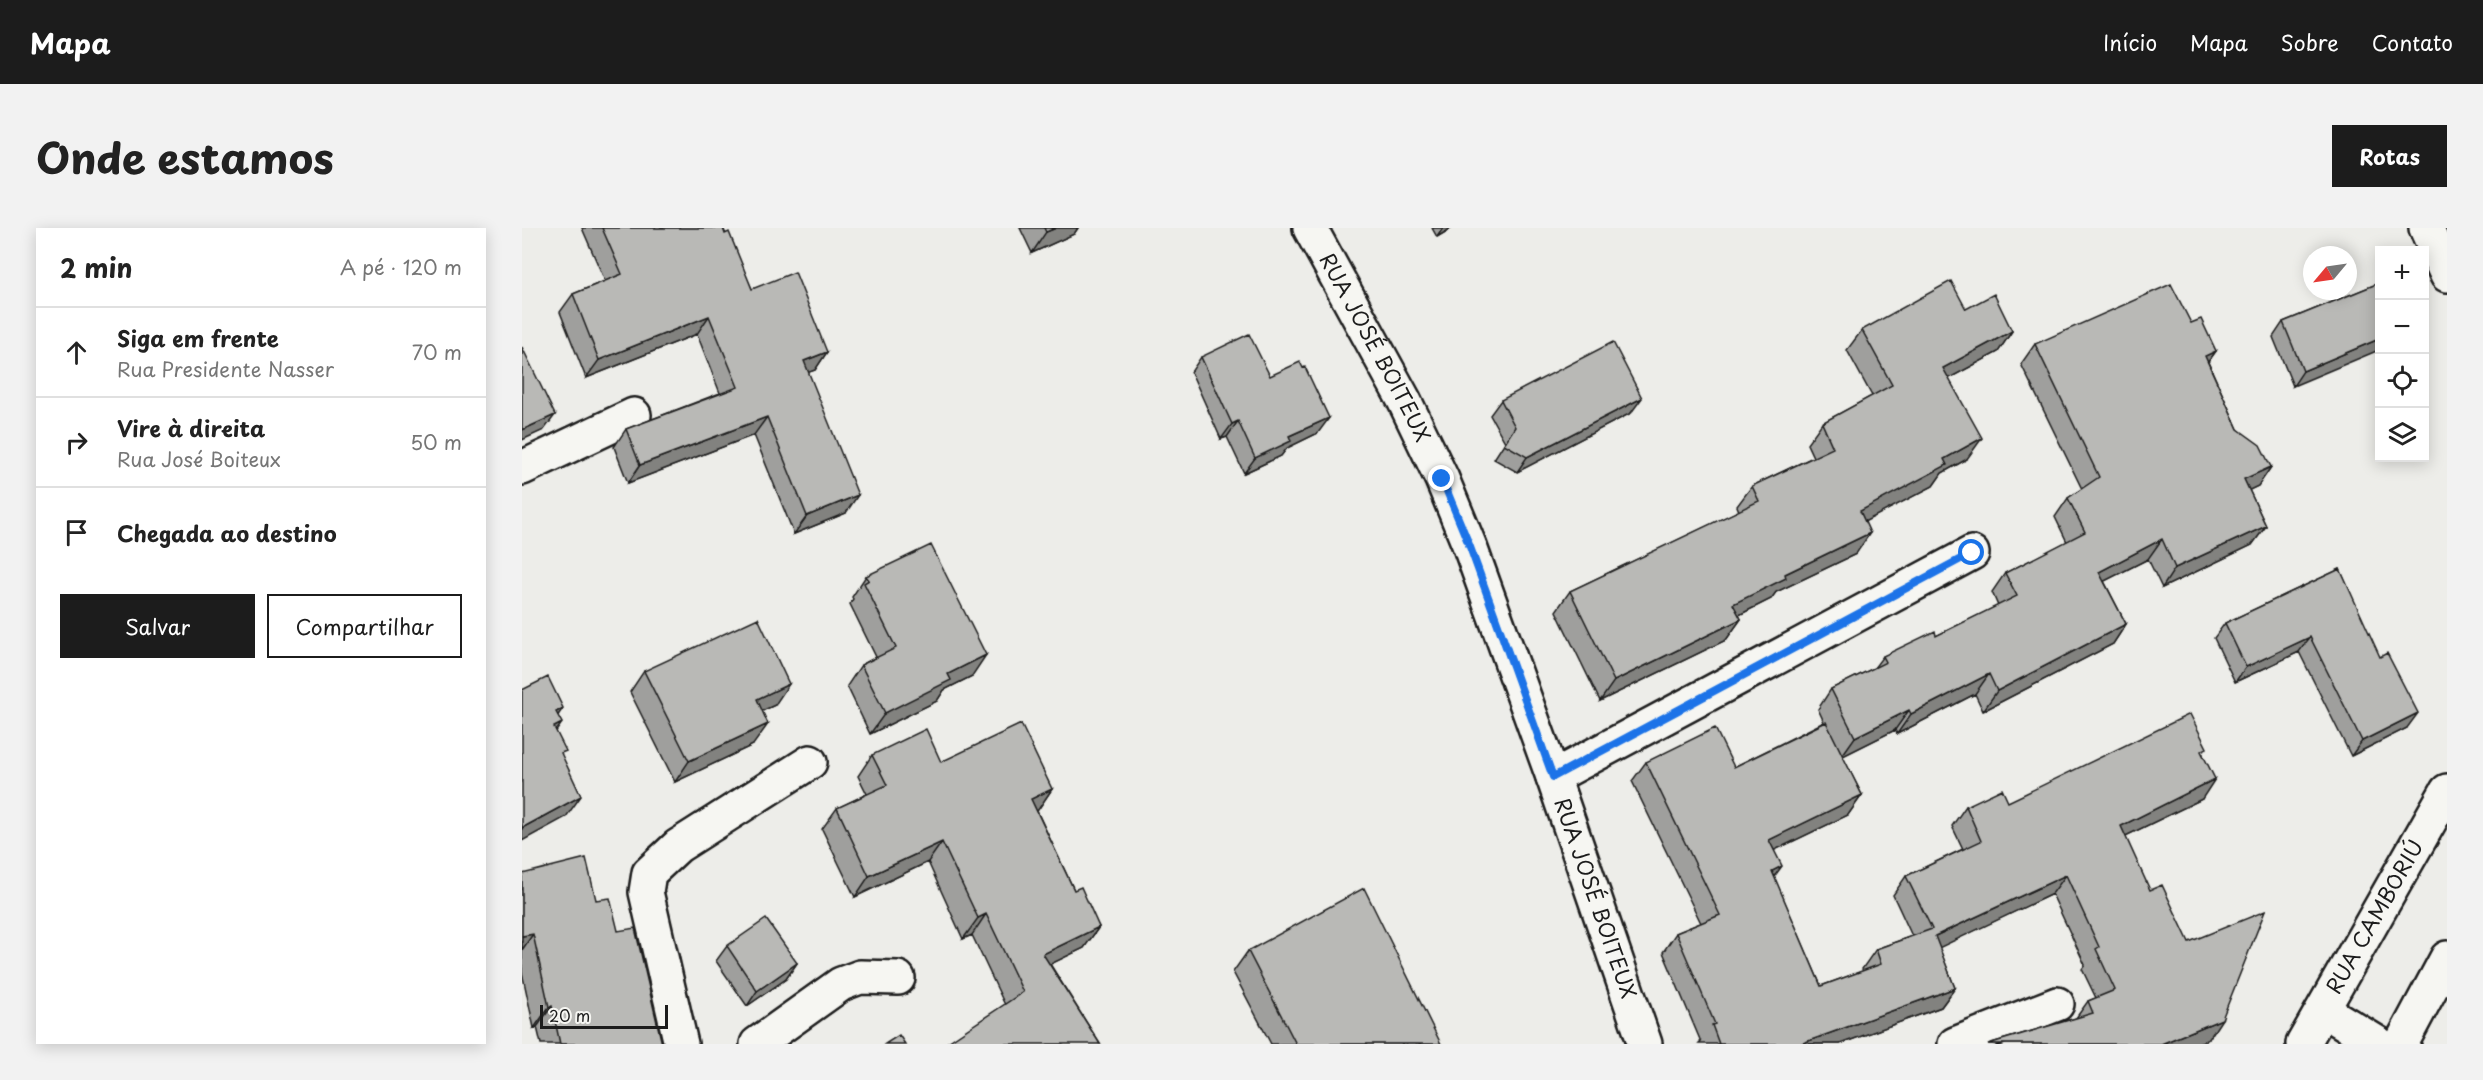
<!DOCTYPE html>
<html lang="pt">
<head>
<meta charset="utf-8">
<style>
  :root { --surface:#fff; --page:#f2f2f2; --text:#222; --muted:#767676; --line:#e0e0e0; --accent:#1c1c1c }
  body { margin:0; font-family:"Playpen Sans",sans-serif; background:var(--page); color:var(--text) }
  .controls { position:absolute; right:18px; top:18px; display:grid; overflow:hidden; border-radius:0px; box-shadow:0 3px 15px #0003 }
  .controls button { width:54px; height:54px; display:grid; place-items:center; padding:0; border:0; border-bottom:2px solid var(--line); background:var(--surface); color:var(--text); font:30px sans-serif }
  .compass { position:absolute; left:1781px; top:18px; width:54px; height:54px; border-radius:50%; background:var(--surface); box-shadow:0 3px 15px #0003; rotate:241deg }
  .scale { position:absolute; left:18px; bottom:15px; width:128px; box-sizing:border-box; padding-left:6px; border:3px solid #1c1c1c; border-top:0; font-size:16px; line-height:21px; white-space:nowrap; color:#1c1c1c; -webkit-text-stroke:4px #f6f6f2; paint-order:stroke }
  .stop { position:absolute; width:18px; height:18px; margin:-14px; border:4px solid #1a73e8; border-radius:50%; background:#fff }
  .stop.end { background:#1a73e8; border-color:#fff; box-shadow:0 2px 6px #0008 }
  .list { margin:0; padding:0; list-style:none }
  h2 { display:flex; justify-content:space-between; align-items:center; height:78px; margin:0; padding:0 24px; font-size:26px }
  h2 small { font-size:20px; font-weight:400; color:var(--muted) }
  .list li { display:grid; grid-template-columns:39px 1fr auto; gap:18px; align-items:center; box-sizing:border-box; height:90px; padding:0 24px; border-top:2px solid var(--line) }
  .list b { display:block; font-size:22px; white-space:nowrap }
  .list p { margin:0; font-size:20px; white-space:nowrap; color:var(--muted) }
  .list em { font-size:20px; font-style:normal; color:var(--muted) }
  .actions { display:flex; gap:12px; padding:18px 24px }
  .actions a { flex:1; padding:14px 0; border:2px solid var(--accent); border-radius:0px; text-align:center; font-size:21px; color:var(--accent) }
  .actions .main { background:var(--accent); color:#fff }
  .icon { flex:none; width:33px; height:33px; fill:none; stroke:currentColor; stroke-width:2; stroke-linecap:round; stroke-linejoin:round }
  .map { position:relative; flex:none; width:1925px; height:816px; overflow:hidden; border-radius:0px }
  header { display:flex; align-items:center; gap:36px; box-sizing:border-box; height:84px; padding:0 30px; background:var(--accent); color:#fff }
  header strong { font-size:28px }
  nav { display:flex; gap:33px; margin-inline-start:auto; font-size:21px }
  .intro { display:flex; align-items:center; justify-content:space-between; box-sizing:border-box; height:144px; padding:0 36px }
  h1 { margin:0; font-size:42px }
  .button { padding:15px 27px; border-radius:0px; background:var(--accent); color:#fff; font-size:21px; font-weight:700 }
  main { display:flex; gap:36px; padding:0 36px }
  aside { flex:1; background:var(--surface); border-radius:0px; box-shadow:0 3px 15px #0003 }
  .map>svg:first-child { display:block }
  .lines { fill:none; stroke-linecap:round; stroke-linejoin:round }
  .minor-casing { stroke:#1c1c1c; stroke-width:38 }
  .major-casing { stroke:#1c1c1c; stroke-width:38 }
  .minor { stroke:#f6f6f2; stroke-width:33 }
  .major { stroke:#f6f6f2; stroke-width:33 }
  .wall { fill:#9f9f9d; stroke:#1c1c1c; stroke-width:1.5 }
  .shaded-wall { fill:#82827f; stroke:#1c1c1c; stroke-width:1.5 }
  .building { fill:#b9b9b6; stroke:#1c1c1c; stroke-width:1.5 }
  .route { stroke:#1a73e8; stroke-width:8 }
  .labels { text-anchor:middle; stroke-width:5; stroke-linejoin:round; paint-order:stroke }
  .street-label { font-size:21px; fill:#1c1c1c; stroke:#f6f6f2 }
</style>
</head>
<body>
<header>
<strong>Mapa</strong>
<nav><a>Início</a><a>Mapa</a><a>Sobre</a><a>Contato</a></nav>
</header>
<div class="intro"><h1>Onde estamos</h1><a class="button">Rotas</a></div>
<main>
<aside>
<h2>2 min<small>A pé · 120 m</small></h2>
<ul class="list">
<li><svg class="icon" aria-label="ahead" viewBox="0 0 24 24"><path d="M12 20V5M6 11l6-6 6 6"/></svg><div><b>Siga em frente</b><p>Rua Presidente Nasser</p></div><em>70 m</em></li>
<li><svg class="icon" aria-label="right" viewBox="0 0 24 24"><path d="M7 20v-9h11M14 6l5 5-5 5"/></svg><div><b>Vire à direita</b><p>Rua José Boiteux</p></div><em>50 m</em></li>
<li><svg class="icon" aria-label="arrive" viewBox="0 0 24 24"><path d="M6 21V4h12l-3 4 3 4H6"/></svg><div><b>Chegada ao destino</b></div></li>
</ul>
<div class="actions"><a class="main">Salvar</a><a>Compartilhar</a></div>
</aside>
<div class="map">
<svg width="1925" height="816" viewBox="0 0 1925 816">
  <rect width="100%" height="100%" fill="#edede9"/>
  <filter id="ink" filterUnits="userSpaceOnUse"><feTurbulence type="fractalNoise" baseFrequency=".0167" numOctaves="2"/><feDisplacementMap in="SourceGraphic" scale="12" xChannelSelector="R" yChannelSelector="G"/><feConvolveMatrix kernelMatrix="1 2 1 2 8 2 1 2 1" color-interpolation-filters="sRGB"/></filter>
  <g filter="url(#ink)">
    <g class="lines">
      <defs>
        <g id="minor">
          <path id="s1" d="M788,0L882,172L920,251L948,319L1031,549L1123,816"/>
          <path d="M1904,0L1925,47"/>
          <path d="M0,240L112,187"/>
          <path d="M1031,549L1450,325"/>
          <path d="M1801,782L1857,816"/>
          <path d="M159,816L124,664L127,645L156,618L288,534"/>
          <path d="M235,816L319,756L338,749L376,750"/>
          <path d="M1433,816L1535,776"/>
          <path d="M1879,816L1925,730"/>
        </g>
        <g id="major">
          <path id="s2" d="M1781,816L1925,563"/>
        </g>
      </defs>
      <use href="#minor" class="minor-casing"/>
      <use href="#major" class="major-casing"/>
      <use href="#minor" class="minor"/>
      <use href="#major" class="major"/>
    </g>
    <path class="wall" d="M60,0H201L230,61L305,124L293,142L286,144L324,285L272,306L232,207L106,255L92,219L104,201L198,165L175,106L64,150L38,84L51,66L83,53Z
      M498,0H556L552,6L510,25Z
      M910,0H930L915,9Z
      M1857,55L1771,158L1751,109L1761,94Z
      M1444,81L1490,103L1476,124L1427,150L1445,231L1420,245L1411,258L1343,293L1334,326L1254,364L1249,371L1217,387L1219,391L1204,412L1078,473L1034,383L1048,363L1217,283L1215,278L1230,258L1291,229L1285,216L1300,195L1350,168L1325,122L1340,102Z
      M1669,95L1694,123L1686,134L1716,201L1749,239L1736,258L1727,262L1744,298L1730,317L1640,360L1626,331L1582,353L1604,396L1591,416L1461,483L1453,466L1375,506L1373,502L1320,528L1340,567L1326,587L1252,622V649L1299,758L1341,743L1340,741L1354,721L1390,708L1371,667L1384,648L1441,621L1430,598L1444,578L1486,574L1681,526L1680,571L1603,608L1687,811L1674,816H1466L1554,790L1566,773L1574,770L1560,741L1563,737L1530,666L1417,719L1433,760L1419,779L1318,816H1177L1179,814L1141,724L1154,705L1179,695L1110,553L1124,534L1212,539L1302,494L1296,481L1309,461L1352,440L1361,428L1414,408L1476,378L1470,364L1483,345L1545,314L1533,289L1546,270L1560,261L1499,136L1513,116Z
      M679,129L748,148L796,205L765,220L759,228L722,245L705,209L699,211L669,144Z
      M979,172L1109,185L995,244L972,231L983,214L968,187Z
      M1818,341L1885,500L1829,528L1777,424L1713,454L1692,410L1703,395Z
      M344,348L450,448L422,462L415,473L348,506L325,458L339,437L354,429L328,376L331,371L330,369Z
      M122,443L253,477L240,483L231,517L153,554L108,464Z
      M350,527L419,534L530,561L515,583L552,662L577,699L562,720L528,736L578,816L483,777L450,707L441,711L406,634L333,669L300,601L315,580L345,566L336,548Z
      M0,646L74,672L96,703L140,816H19L15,799L12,800L0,744Z
      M205,718L275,735L264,751L225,778L194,733Z
      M726,723L919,816H749L711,744Z"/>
    <path class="shaded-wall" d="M534,0H556L552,6L510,25L524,4Z
      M921,0H930L915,9Z
      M187,88L175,106L64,150L77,132Z
      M1490,103L1476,124L1407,161L1421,140Z
      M1857,111V122L1771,158L1781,143Z
      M1694,123L1680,142L1683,128Z
      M305,124L293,142L269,151L282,133Z
      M1120,170L1109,185L995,244L1005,229Z
      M33,187L22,202L0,212V202Z
      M245,189L232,207L106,255L118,237Z
      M807,190L796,205L765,220L759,228L722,245L733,230L767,208Z
      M716,193L705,209L699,211L710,196Z
      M1460,210L1445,231L1420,245L1411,258L1323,304L1338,283L1422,231Z
      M1749,239L1736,258L1709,271L1722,251Z
      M336,267L324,285L272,306L285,288Z
      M1744,298L1730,317L1640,360L1653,340Z
      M1348,305L1334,326L1254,364L1249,371L1197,397L1211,376L1263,346Z
      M1640,311L1626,331L1563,363L1577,344Z
      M1219,391L1204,412L1078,473L1092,453Z
      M1604,396L1591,416L1461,483L1475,463Z
      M1788,409L1777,424L1713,454L1724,439Z
      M464,427L450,448L422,462L415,473L348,506L363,485L426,446Z
      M1467,446L1453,466L1375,506L1389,486Z
      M267,456L253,477L220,492L235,471Z
      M41,480L27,501L34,484Z
      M1387,482L1373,502L1319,529L1333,509Z
      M1896,485L1885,500L1829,528L1840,513Z
      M40,495L25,516L32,499Z
      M246,496L231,517L153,554L167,533Z
      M1693,551L1680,571L1585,617L1599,598Z
      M530,561L516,582L495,592L509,571Z
      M1340,567L1326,587L1234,631L1247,612Z
      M59,568L44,589L0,613V600Z
      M420,614L406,634L333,669L347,648Z
      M1260,638L1246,657L1250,643Z
      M1544,647L1530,666L1400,728L1413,708Z
      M464,686L450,707L441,711L456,690Z
      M577,699L562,720L506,747L521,726Z
      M11,706L0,722V708Z
      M275,735L264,751L225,778L235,763Z
      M1433,760L1419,779L1318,816H1278Z
      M30,778L15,799L12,800L27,779Z
      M1700,791L1687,811L1674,816H1639Z"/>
    <path class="building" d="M80,0H201L203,6L207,4L230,61L273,44L305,124L282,133L336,267L285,288L245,189L118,237L104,201L216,159L187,88L77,132L51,66L100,46Z
      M522,0H534L524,4Z
      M1429,53L1444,81L1472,66L1490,103L1421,140L1460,210L1422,231L1425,237L1338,283L1348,305L1263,346L1264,350L1211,376L1219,391L1092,453L1048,363L1237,273L1230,258L1311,220L1300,195L1370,157L1340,102Z
      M1857,55V111L1781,143L1761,94Z
      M1649,56L1669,95L1679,91L1694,123L1683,128L1716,201L1738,217L1749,239L1722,251L1744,298L1653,340L1640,311L1577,344L1604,396L1475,463L1467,446L1389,486L1387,482L1333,509L1309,461L1364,434L1361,428L1413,403L1414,408L1495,368L1483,345L1563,304L1546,270L1577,249L1513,116Z
      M727,106L748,148L778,134L781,140L783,139L807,190L767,208L769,213L733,230L716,193L710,196L679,129Z
      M1091,114L1120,170L1005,229L982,216L993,199L979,172Z
      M0,119L33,187L0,202Z
      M409,317L464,427L426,446L429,452L363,485L339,437L374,420L342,355L347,352L344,348Z
      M1818,341L1858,429L1865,425L1896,485L1840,513L1788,409L1724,439L1703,395Z
      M236,390L267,456L235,471L246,496L167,533L122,443Z
      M26,449L41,480L34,484L40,495L32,499L44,523L39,525L59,568L0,600V462Z
      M1668,486L1685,520L1679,523L1693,551L1599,598L1628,662L1640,657L1667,714L1743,683L1700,791L1639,816H1466L1571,785L1566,773L1593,762L1574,721L1577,719L1544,647L1413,708L1433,760L1278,816H1197L1190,797L1193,796L1154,705L1198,687L1124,534L1193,500L1212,539L1304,494L1340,567L1247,612L1260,638L1250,643L1299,758L1359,736L1354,721L1410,701L1384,648L1459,613L1444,578L1480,561L1486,574Z
      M499,496L530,561L509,571L552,662L559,659L577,699L521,726L578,816H423L501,764L464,686L456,690L420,614L347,648L315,580L365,557L350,527L404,501L419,534Z
      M64,630L74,672L88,670L96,703L113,700L140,816H38L30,778L27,779L11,706L0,708V646Z
      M842,660L919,816H774L726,723Z
      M244,691L275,735L235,763L205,718Z
      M377,807L383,816H363Z"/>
  </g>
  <g class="lines" filter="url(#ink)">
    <path class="route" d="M920,251L948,319L1031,549L1450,325"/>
  </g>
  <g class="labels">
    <g class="street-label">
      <text dy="7" stroke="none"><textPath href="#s1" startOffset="136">RUA JOSÉ BOITEUX</textPath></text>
      <text dy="7" stroke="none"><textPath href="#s1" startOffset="730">RUA JOSÉ BOITEUX</textPath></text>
      <text dy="7" stroke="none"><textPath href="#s2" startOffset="146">RUA CAMBORIÚ</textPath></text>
    </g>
  </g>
</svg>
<div class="controls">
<button>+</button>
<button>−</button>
<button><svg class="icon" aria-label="locate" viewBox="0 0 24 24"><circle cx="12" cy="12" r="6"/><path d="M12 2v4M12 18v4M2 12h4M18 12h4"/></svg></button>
<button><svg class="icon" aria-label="layers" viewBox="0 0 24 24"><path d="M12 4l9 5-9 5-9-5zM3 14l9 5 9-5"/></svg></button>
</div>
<svg class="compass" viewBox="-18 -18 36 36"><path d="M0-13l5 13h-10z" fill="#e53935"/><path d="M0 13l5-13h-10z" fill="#767676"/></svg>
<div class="scale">20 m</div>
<div class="stop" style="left:1450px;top:325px"></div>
<div class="stop end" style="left:920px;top:251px"></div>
</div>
</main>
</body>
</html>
